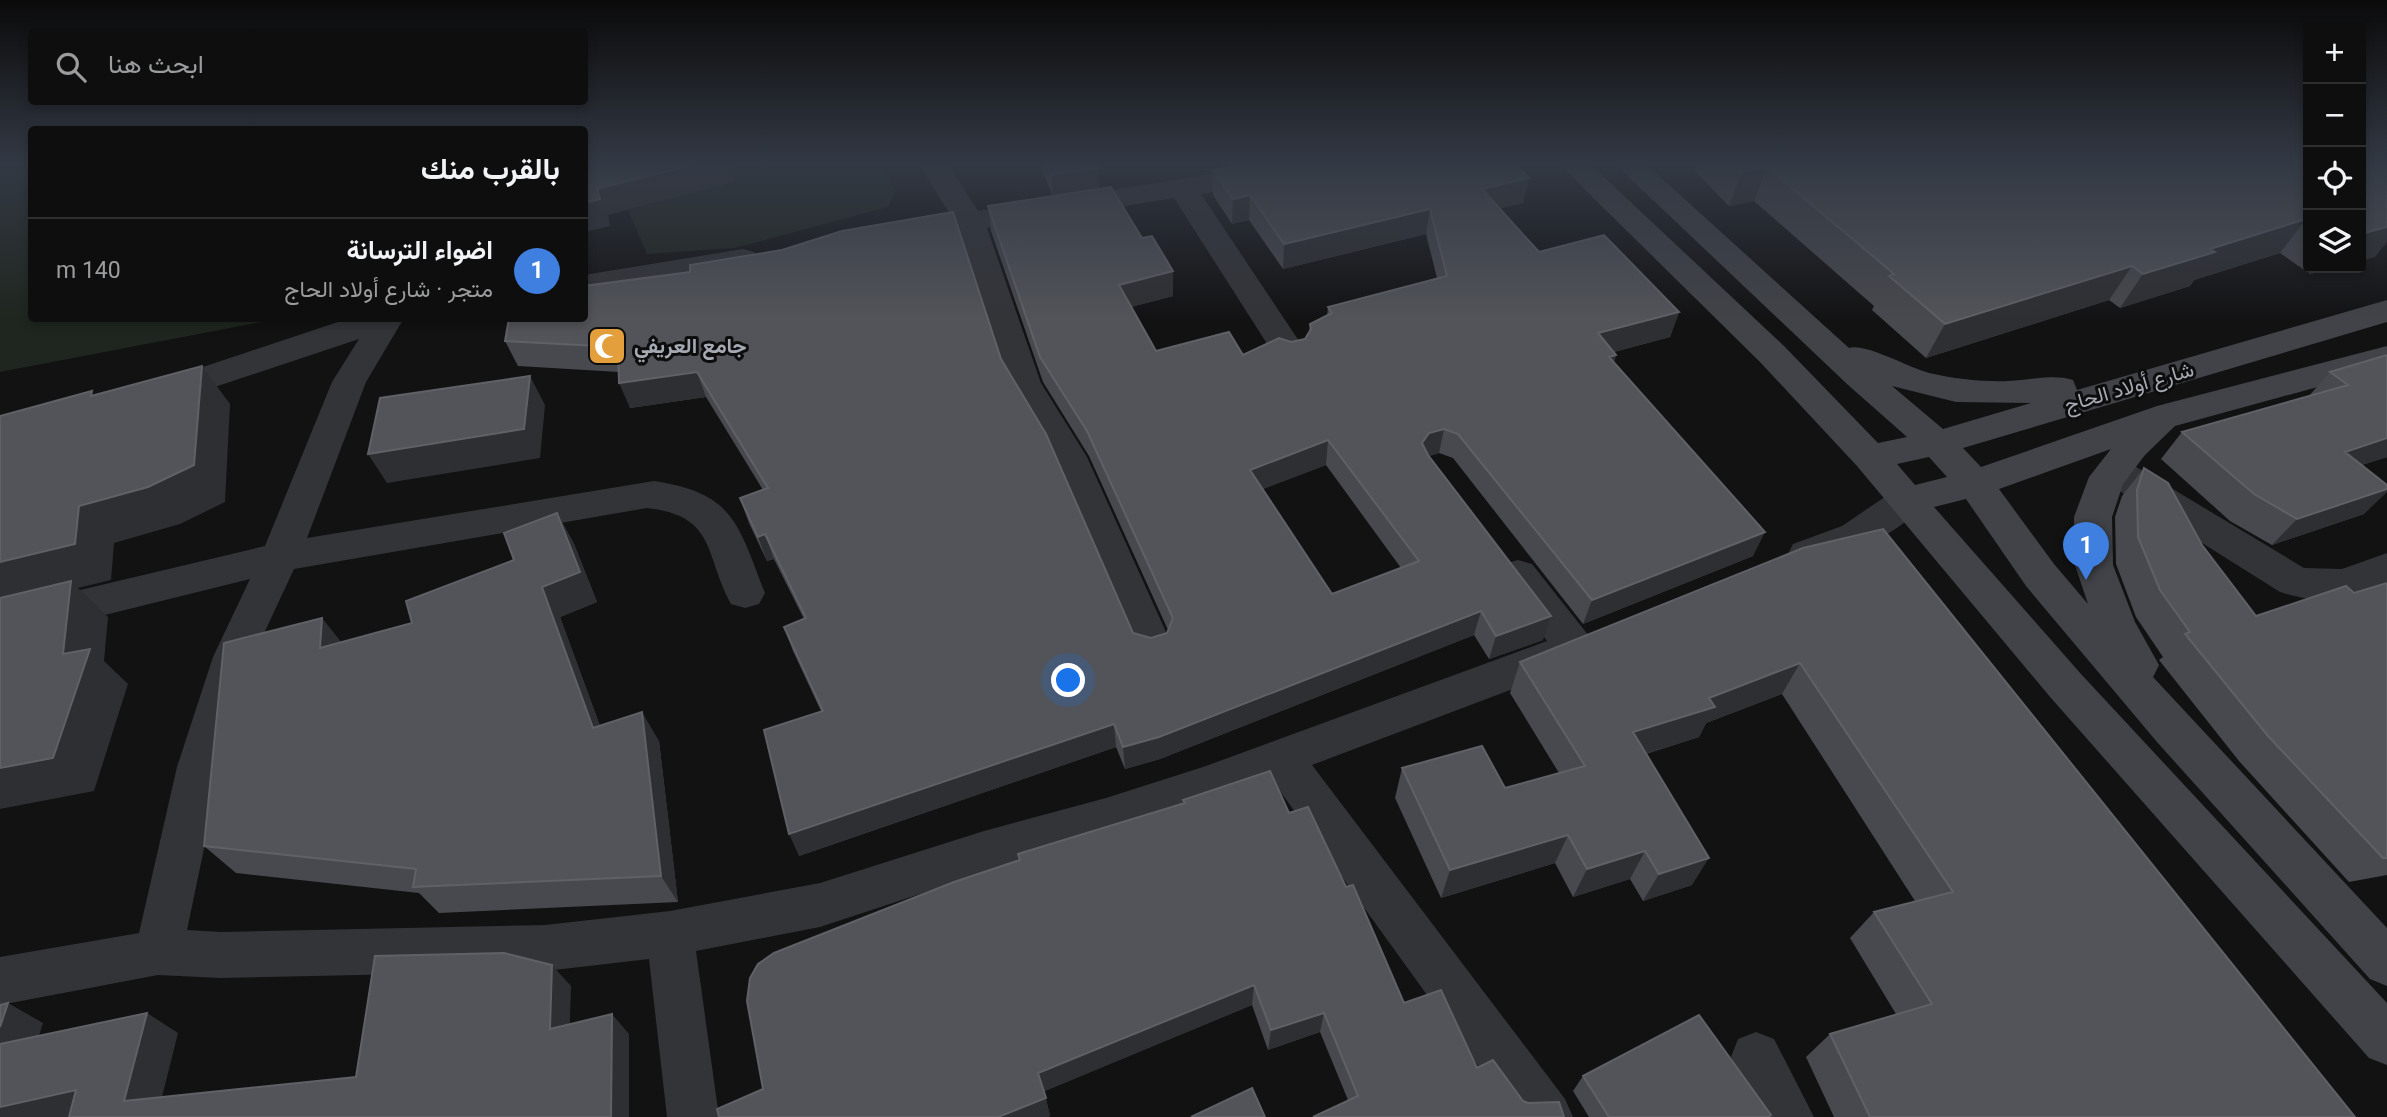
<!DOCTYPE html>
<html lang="ar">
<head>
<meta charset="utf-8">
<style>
  :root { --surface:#0e0e0e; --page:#1c1c1c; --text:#f1f3f6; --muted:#9b9c9e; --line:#2e2e2e; --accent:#0f766e }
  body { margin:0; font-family:Roboto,Vazirmatn,sans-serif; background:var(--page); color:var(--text); direction:rtl }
  .controls { position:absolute; right:21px; top:21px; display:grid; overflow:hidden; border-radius:7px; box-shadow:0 4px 10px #0003 }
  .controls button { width:63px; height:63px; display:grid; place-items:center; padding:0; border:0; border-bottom:2px solid var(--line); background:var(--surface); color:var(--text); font:35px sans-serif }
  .you { position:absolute; left:1069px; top:681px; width:24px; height:24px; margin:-18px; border:5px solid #fff; border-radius:50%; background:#1a73e8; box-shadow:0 0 0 10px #1a73e833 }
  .badge { display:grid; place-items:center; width:46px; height:46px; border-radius:50%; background:var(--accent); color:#fff; font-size:23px; font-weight:700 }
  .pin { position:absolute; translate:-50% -58px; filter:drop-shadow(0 2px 4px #0008) }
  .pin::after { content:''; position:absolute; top:37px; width:24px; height:21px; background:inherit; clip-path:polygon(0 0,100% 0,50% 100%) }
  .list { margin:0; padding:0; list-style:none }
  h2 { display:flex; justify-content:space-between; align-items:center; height:91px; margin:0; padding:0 28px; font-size:30px }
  h2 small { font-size:23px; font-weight:400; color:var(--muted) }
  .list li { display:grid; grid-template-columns:46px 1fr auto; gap:21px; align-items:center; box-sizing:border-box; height:105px; padding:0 28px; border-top:2px solid var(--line) }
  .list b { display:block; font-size:26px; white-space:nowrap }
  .list p { margin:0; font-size:23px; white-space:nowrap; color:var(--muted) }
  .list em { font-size:23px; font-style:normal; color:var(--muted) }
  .icon { flex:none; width:38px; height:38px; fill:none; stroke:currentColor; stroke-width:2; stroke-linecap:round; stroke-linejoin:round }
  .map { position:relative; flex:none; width:2387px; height:1117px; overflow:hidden; direction:ltr }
  .search { position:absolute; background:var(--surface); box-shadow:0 4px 10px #0003; left:28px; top:28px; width:560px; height:77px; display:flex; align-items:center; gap:18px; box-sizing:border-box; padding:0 24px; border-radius:7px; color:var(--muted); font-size:26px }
  .panel { position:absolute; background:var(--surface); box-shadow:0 4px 10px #0003; left:28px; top:126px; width:560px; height:196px; border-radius:7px; direction:rtl }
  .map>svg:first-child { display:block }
  .green { fill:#1f261f }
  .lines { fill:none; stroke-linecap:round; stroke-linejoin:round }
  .minor { fill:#333438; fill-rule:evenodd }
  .secondary { fill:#414348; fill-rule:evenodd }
  .wall { fill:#48494e; fill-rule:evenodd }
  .shaded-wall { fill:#2e2f32 }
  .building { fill:#525459; stroke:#5f6167; stroke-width:2; fill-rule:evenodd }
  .labels { text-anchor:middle; stroke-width:6; stroke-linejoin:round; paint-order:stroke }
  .poi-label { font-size:21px; font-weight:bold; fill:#a5aab3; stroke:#0d0d0e; text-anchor:start }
  .street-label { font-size:21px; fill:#a5aab3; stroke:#0d0d0e }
</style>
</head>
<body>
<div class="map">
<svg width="2387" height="1117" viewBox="0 0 2387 1117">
  <rect width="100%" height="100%" fill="#121213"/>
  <path class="green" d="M0,164H31L32,318L267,321L0,372Z
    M726,164H879L896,191L888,207L735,248L647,254L628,210L734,182Z"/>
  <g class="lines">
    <path class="minor" d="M919,164H948L978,211L1277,164H1347L1343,170L1333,173L1201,194L1307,353L1302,361L1290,364L1278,361L1174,198L987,228L1041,383L1087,457L1171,643L1165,655L1151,659L1137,655L1131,643L1051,458L1007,383L958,233L906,241L895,239L891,232L895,225L951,216Z
      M743,249L754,252L759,259L754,266L584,295V275Z
      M350,318H404L366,382L307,538L654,481C735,493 738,525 765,593L759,604L745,608L731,604C704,554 717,516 647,508L294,569L253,657L221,767L187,930L221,932L545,925L670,911L820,883L984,831L1106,798L1206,766L1547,641L1499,575L1504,564L1518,560L1532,564L1589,636L1595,648L1589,660L1312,765L1565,1099L1573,1117H1515L1272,780L1106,838L984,873L820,927L696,951L719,1117H667L649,959L545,971L221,978L158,975L0,1005V957L139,933L177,767L213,657L250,579L0,641V609L265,546L332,382L359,339L161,405L149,401L144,393L149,385Z
      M2115,458L2128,462L2304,568L2342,569L2387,553V584C2347,601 2322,605 2280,592L2102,480L2097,471L2102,462Z
      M1908,486L1921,490L1927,500C1912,526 1839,564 1809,568C1804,569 1798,566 1793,564L1788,554L1793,544L1842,526L1895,490Z
      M1756,1032L1774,1039L1814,1117H1760L1731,1057L1738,1039Z"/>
    <path class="secondary" d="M1559,164H1590L1784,346L1878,443L1907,437L1847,384L1615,164H1646L1849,348C1866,343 1909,368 1929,373C1955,379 1983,382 2009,381C2030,380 2053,374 2073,380L2077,390L2387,300V322L1963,448L1981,467L2157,406L2387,346V368L2175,426L2145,455L2123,484L2112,517L2113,565L2135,622L2159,665L2153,677L2387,928V986L2370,979L2157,742L2026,586L1966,499L1934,507L2081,674L2387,1003V1065L2369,1058L2051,698L1857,466L1760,362ZM1892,386L1956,402L2031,403L1943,429ZM2111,449L2089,477L2074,517L2075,565L2088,604L2054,564L1999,489ZM1929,457L1947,477L1915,485L1897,464Z"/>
  </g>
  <path class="wall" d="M1039,164H1096L1099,189L1142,238L1173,271V296L1131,307L1156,351L1243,355L1305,339L1309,333L1310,324L1327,316L1328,307L1437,278L1426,234L1283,269L1249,220L1232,224L1213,195V170L1529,178L1523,203L1500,208L1539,252L1679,312L1670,337L1614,352L1616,355L1614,362L1753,556L1583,624L1453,458L1439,453L1429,456L1543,640L1489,659L1474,635L1160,759L1125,769L1116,747L799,856L821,711L793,651L784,627L804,619L774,559L767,561L749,523L740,498L763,490L706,397L630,408L619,372L518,366L505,341L1001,359L1133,633L1151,638L1167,633L1168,630L1089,456L1043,382L991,231L988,206L1053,196ZM1326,465L1401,568L1332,594L1262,489Z
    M1694,164H2308V268H2335L2310,274L2280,253L2194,280L2190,286L2120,308L2109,300L1926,358L1872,310L1874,306L1754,201L1729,206L1693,169Z
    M2387,355V457L2362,465L2364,514L2272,545L2230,521L2161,459L2182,432L2308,397L2330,372Z
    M2144,468L2256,616L2354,593L2387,583V875L2349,882L2239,761L2159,660L2163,657L2136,617L2116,564L2115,517L2122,496Z
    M557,513L574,544L597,602L560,617L600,726L659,741L678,902L439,913L419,893L236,873L204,846L342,642L412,623L514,560Z
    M1803,548L2355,1117H1834L1806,1057L1830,1034L1896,1014L1850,938L1874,912L1915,901L1782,694L1706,723L1699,737L1646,754L1692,885L1643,901L1630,879L1573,897L1555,863L1441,898L1395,798L1402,768L1505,788L1559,773L1510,693L1520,662Z
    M1183,800L1289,813L1346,887L1404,1003L1477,1068L1523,1101L1564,1117L1348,1100L1320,1032L1268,1050L1252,1005L1044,1091L1050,1116L1047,1117H719L763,1089L1020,860L1018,854L1184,803Z
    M1583,1076L1771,1115L1770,1117H1589L1573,1091Z"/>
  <path class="shaded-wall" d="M695,164H729L735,182L608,215L610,226L584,232V203L597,189Z
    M1767,167L1754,201L1729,206L1742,172Z
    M1098,168L1099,190L1053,197L1051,175Z
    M1529,178L1523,203L1477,214L1482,189Z
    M1250,195L1249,220L1232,224L1233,199Z
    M1430,209L1426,234L1283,269L1284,244Z
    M2306,219L2280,253L2194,280L2190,286L2120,308L2143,274L2210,249Z
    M2387,227V242L2375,257L2361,261V234Z
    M2132,266L2109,300L1926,358L1945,324Z
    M2316,268H2335L2310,274Z
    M1173,271V296L1120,310L1119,285Z
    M1679,312L1670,337L1591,358L1598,333Z
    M1616,355L1608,380L1609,357Z
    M202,366L230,404L225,502L180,524L114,543L111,580L78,588L108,617L104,661L128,684L94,791L0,809V562Z
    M697,372L706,397L630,408L619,383Z
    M530,376L545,405L540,458L387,483L368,454Z
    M1444,429L1439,453L1424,457L1422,443L1429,433Z
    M2387,438V457L2320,478L2345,452Z
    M1328,440L1326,465L1248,495L1250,470Z
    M2387,489V492L2364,514L2272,545L2297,519Z
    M557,513L574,544L597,602L560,617L611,757L593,728L542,587Z
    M1765,532L1753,556L1583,624L1592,600Z
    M765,534L774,559L767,561L758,537Z
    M1481,611L1474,635L1160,759L1125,769L1123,747Z
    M1551,616L1543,640L1489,659L1496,636Z
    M322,618L346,648H320Z
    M1800,663L1782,694L1706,723L1699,737L1619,762L1633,732L1709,698Z
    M642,712L659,741L678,902L661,876Z
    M1114,724L1116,747L799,856L789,834Z
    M1568,835L1555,863L1441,898L1450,870Z
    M1645,851L1630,879L1573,897L1587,869Z
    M1709,858L1692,885L1643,901L1659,874Z
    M552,965L571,986L569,1048L550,1029Z
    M1254,985L1252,1005L1043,1092L1038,1073Z
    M8,1003L43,1023L30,1064L0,1049V1027Z
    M147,1013L178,1033L157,1117L124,1101Z
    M1324,1013L1320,1032L1268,1050L1271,1030Z
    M612,1014L629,1034V1117H611Z
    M76,1090L71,1117H0V1107Z
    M1046,1098L1050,1116L1047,1117H998Z"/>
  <path class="building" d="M584,164H695L597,189L600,199L584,203Z
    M1047,164H1096L1098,168L1051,175Z
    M1251,164H1516L1529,178L1482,189L1539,252L1604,235L1679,312L1598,333L1616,355L1609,357L1765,532L1592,600L1458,434L1444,429L1429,433L1422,443L1428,455L1551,616L1496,636L1481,611L1159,737L1123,747L1114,724L789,834L764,730L823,711L784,627L806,618L765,534L758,537L740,498L768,488L697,372L619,383L618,347L505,341L509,318H584V286L690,272V265L782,250L842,231L953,212L1001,359L1046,434L1133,633L1151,638L1167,633L1173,618L1087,431L1040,357L988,206L1111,187L1142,238L1152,236L1173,271L1119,285L1156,351L1229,332L1243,355L1279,338L1291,342L1305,339L1311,329L1310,324L1332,313L1328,307L1447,276L1430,209L1284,244L1250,195L1233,199L1213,170ZM1328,440L1419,561L1332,594L1250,470Z
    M1733,164H2308V221L2306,219L2210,249L2215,252L2143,274L2132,266L1945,324L1889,276L1894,274L1767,167L1742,172Z
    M2361,164H2387L2386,207L2387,208V227L2361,234Z
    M2387,355V438L2345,452L2387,485V489L2297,519L2254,494L2182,432L2348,385L2330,372Z
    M202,366L194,465L148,487L79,506L75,544L0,562V416L92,391L91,396Z
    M530,376L524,429L368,454L380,398Z
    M2144,468L2168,483L2202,545L2256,616L2346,586L2354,593L2387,583V858H2383L2268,736L2185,634L2190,632L2160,590L2138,537L2137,490Z
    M557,513L580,572L542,587L593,728L642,712L661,876L413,887L416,869L204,846L224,643L322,618L320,648L412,623L406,601L514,560L504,533Z
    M1883,529L2355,1117H1870L1830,1034L1932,1004L1874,912L1953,892L1800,663L1709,698L1715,707L1633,732L1709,858L1659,874L1645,851L1587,869L1568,835L1450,870L1402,768L1482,746L1505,788L1585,766L1520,662L1803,548Z
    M71,581L63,654L90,649L53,758L0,768V598Z
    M1270,771L1289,813L1308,807L1346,887L1353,885L1404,1003L1441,990L1477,1068L1493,1060L1523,1101L1528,1103L1559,1102L1564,1117H1313L1358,1096L1324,1013L1271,1030L1254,985L1038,1073L1046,1098L998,1117H719L717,1109L763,1089L747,1001L750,978L758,964L774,953L954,882L1020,860L1018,854L1185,803L1183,800Z
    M504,953L552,965L550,1029L612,1014L611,1117H69L76,1090L0,1107V1044L147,1013L124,1101L356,1077L375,956Z
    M8,1003L0,1027V1005Z
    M1699,1015L1771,1115L1768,1117H1609L1583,1076Z
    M1252,1088L1265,1117H1191Z"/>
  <linearGradient id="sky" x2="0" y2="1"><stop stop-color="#0a0a0a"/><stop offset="0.51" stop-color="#333944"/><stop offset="1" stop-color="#333944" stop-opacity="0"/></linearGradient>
  <rect width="2387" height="321" fill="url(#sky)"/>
  <defs>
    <symbol id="mosque-square" viewBox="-11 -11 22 22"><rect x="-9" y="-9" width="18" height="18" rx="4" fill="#e39f3b" stroke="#0d0d0e"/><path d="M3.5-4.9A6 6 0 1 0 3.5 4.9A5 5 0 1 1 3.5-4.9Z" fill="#fff"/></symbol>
  </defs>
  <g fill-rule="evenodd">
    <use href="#mosque-square" x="585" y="324" width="44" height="44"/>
  </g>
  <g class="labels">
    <g class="poi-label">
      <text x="634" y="353">جامع العريفي</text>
    </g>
    <g class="street-label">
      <text transform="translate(2129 387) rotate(-16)" y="7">شارع أولاد الحاج</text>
    </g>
  </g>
</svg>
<div class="controls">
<button>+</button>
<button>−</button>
<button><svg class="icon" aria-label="locate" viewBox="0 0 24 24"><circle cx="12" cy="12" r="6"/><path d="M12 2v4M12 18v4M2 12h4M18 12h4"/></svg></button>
<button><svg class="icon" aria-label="layers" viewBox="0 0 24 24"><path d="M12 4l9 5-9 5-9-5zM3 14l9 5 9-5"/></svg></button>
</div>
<div class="you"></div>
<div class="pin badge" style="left:2086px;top:580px;background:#3f7fe0">1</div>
<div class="search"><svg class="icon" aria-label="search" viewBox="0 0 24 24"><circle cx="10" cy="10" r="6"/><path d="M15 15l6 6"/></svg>ابحث هنا</div>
<section class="panel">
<h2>بالقرب منك<small></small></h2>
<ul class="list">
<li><span class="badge" style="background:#3f7fe0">1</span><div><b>اضواء الترسانة</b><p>متجر · شارع أولاد الحاج</p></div><em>140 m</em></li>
</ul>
</section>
</div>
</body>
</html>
